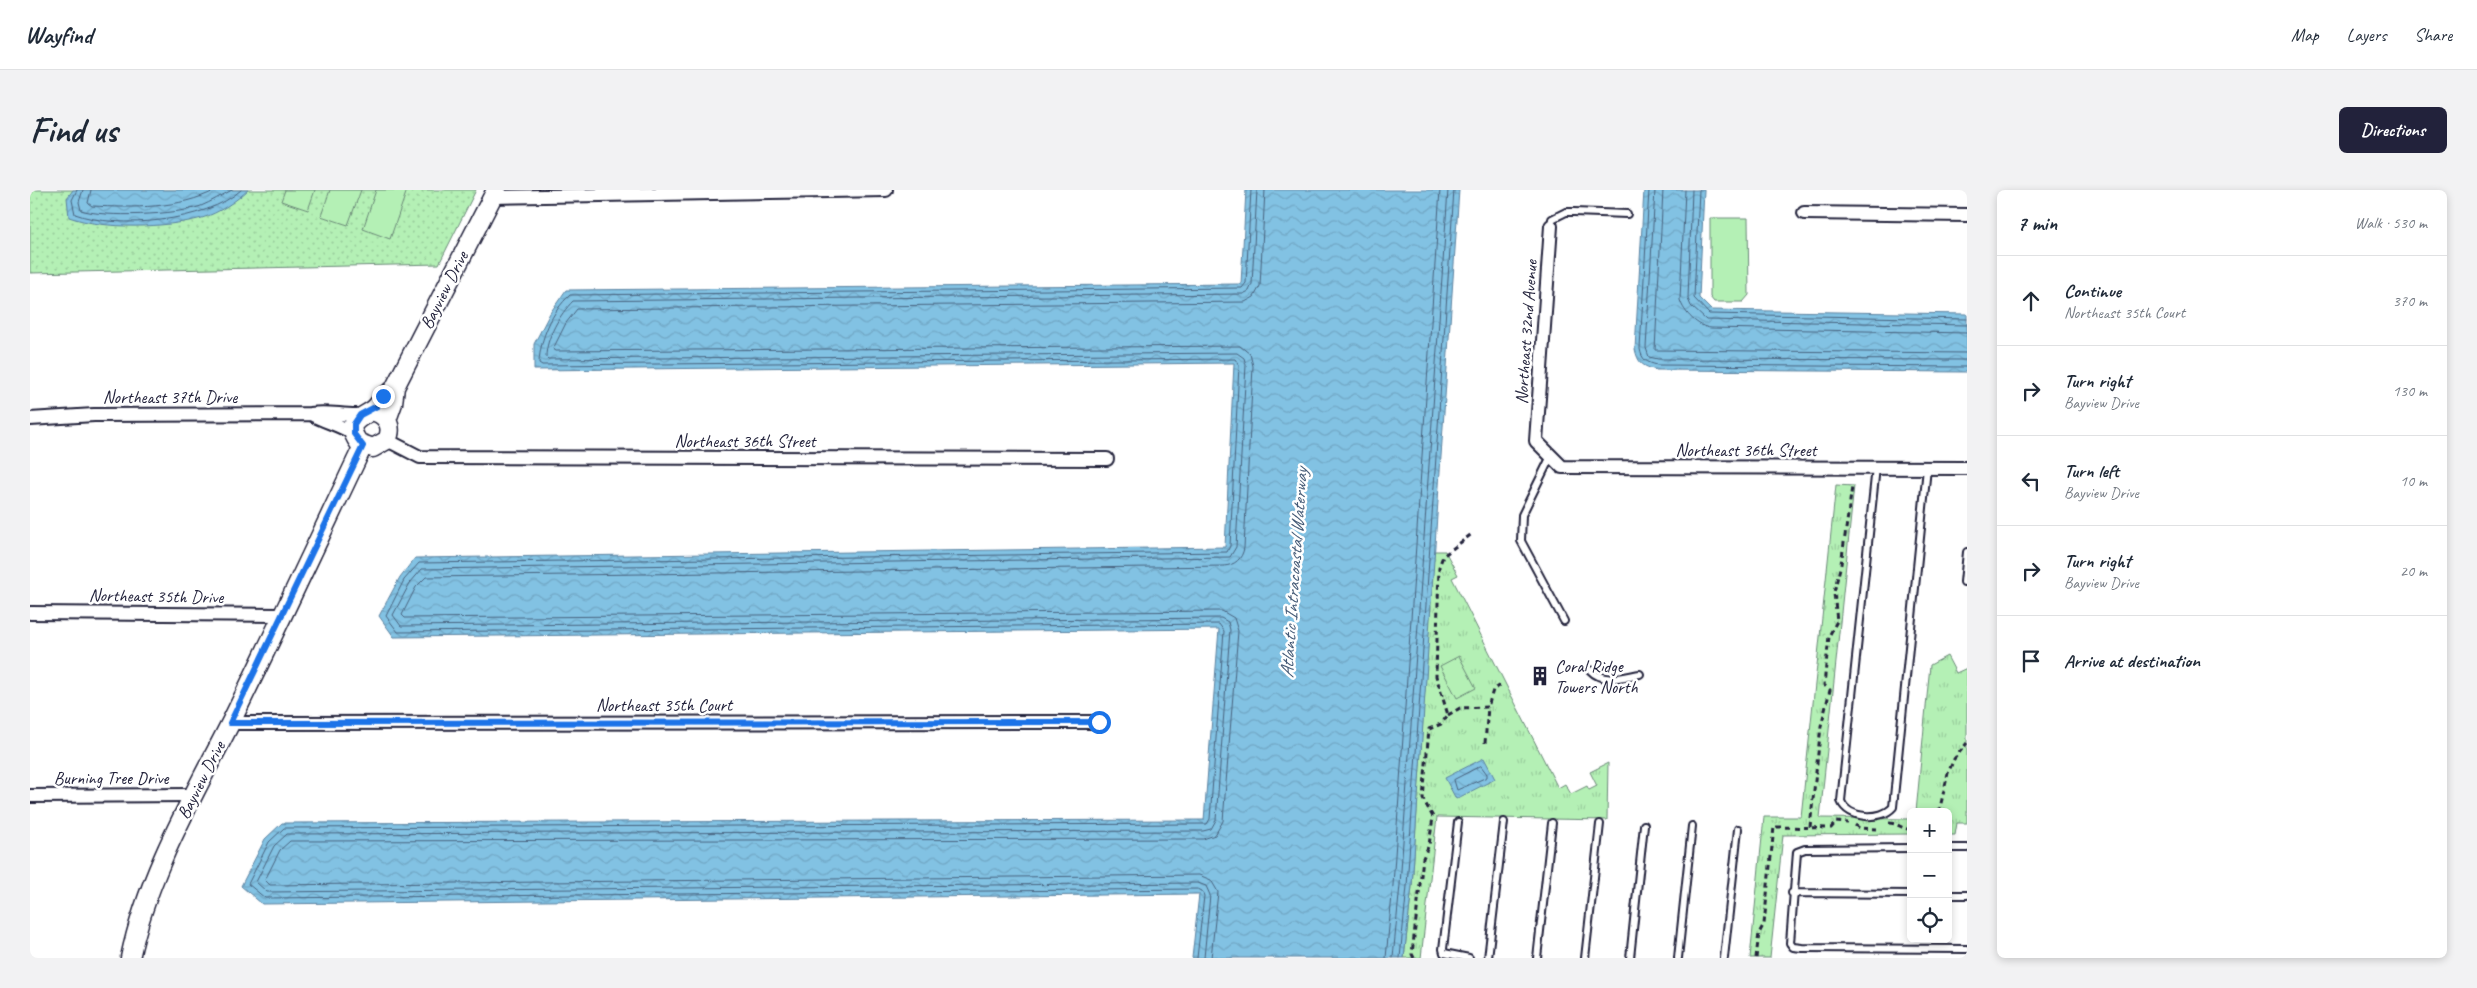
<!DOCTYPE html>
<html lang="en">
<head>
<meta charset="utf-8">
<style>
  :root { --surface:#fff; --page:#f2f2f3; --text:#1f2937; --muted:#747a83; --line:#e0e1e3; --accent:#22223b }
  body { margin:0; font-family:Caveat,sans-serif; background:var(--page); color:var(--text) }
  .controls { position:absolute; right:15px; bottom:15px; display:grid; overflow:hidden; border-radius:8px; box-shadow:0 2px 8px #0003 }
  .controls button { width:45px; height:45px; display:grid; place-items:center; padding:0; border:0; border-bottom:1px solid var(--line); background:var(--surface); color:var(--text); font:25px sans-serif }
  .stop { position:absolute; width:15px; height:15px; margin:-11px; border:4px solid #1a73e8; border-radius:50%; background:#fff }
  .stop.end { background:#1a73e8; border-color:#fff; box-shadow:0 1px 5px #0008 }
  .list { margin:0; padding:0; list-style:none }
  h2 { display:flex; justify-content:space-between; align-items:center; height:65px; margin:0; padding:0 20px; font-size:21px }
  h2 small { font-size:16px; font-weight:400; color:var(--muted) }
  .list li { display:grid; grid-template-columns:32px 1fr auto; gap:15px; align-items:center; box-sizing:border-box; height:90px; padding:0 20px; border-top:1px solid var(--line) }
  .list b { display:block; font-size:19px; white-space:nowrap }
  .list p { margin:0; font-size:16px; white-space:nowrap; color:var(--muted) }
  .list em { font-size:16px; font-style:normal; color:var(--muted) }
  .icon { flex:none; width:28px; height:28px; fill:none; stroke:currentColor; stroke-width:2; stroke-linecap:round; stroke-linejoin:round }
  .map { position:relative; flex:none; width:1937px; height:768px; overflow:hidden; border-radius:8px }
  header { display:flex; align-items:center; gap:30px; box-sizing:border-box; height:70px; padding:0 25px; background:var(--surface); border-bottom:1px solid var(--line) }
  header strong { font-size:24px }
  nav { display:flex; gap:28px; margin-inline-start:auto; font-size:18px }
  .intro { display:flex; align-items:center; justify-content:space-between; box-sizing:border-box; height:120px; padding:0 30px }
  h1 { margin:0; font-size:35px }
  .button { padding:12px 22px; border-radius:8px; background:var(--accent); color:#fff; font-size:18px; font-weight:700 }
  main { display:flex; gap:30px; padding:0 30px }
  aside { flex:1; background:var(--surface); border-radius:8px; box-shadow:0 2px 8px #0003 }
  .map>svg:first-child { display:block }
  .grass { fill:url(#grass-dots); stroke:#6b8978 }
  .park { fill:url(#park-tufts); stroke:#6b8978 }
  .pitch { fill:#b4f0b5; stroke:#6b8978 }
  .water { fill:url(#water-waves); stroke:#5c82a0 }
  .lines { fill:none; stroke-linecap:round; stroke-linejoin:round }
  .shore { stroke:#48627e; stroke-width:1 }
  .lane-casing { stroke:#22223b; stroke-width:10 }
  .street-casing { stroke:#22223b; stroke-width:16 }
  .secondary-casing { stroke:#22223b; stroke-width:21 }
  .path { stroke:#22223b; stroke-width:3; stroke-dasharray:5 4; stroke-linecap:butt }
  .lane { stroke:#fff; stroke-width:6 }
  .street { stroke:#fff; stroke-width:12 }
  .secondary { stroke:#fff; stroke-width:18 }
  .route { stroke:#1a73e8; stroke-width:6 }
  .labels { text-anchor:middle; stroke-width:5; stroke-linejoin:round; paint-order:stroke }
  .street-label { font-size:18px; fill:#22223b; stroke:#fff }
  .poi-label { font-size:18px; fill:#22223b; stroke:#fff; text-anchor:start }
  .water-label { font-size:19px; font-style:italic; fill:#445a76; stroke:#fff }
</style>
</head>
<body>
<header>
<strong>Wayfind</strong>
<nav><a>Map</a><a>Layers</a><a>Share</a></nav>
</header>
<div class="intro"><h1>Find us</h1><a class="button">Directions</a></div>
<main>
<div class="map">
<svg width="1937" height="768" viewBox="0 0 1937 768">
  <defs>
    <pattern id="grass-dots" width="8" height="8" patternUnits="userSpaceOnUse" patternTransform="scale(1.25)"><rect width="8" height="8" fill="#b4f0b5"/><path d="M2 2h.1M6 6h.1" fill="none" stroke="#9ace9d" stroke-width="1.8" stroke-linecap="round"/></pattern>
    <pattern id="park-tufts" width="24" height="20" patternUnits="userSpaceOnUse" patternTransform="scale(1.25)"><rect width="24" height="20" fill="#b4f0b5"/><path d="M3 7l-1-3M5 7V3M7 7l1-3M15 17l-1-3M17 17v-4M19 17l1-3" fill="none" stroke="#9ace9d"/></pattern>
    <pattern id="water-waves" width="16" height="10" patternUnits="userSpaceOnUse" patternTransform="scale(1.25)"><rect width="16" height="10" fill="#82c2e3"/><path d="M0 5q4-4 8 0t8 0" fill="none" stroke="#70a6c4"/></pattern>
  </defs>
  <rect width="100%" height="100%" fill="#fff"/>
  <filter id="ink" filterUnits="userSpaceOnUse"><feTurbulence type="fractalNoise" baseFrequency=".02" numOctaves="2"/><feDisplacementMap in="SourceGraphic" scale="10" xChannelSelector="R" yChannelSelector="G"/><feConvolveMatrix kernelMatrix="1 2 1 2 8 2 1 2 1" color-interpolation-filters="sRGB"/></filter>
  <g filter="url(#ink)">
    <path class="grass" d="M0,0H446L409,74L0,83Z"/>
    <path class="park" d="M1806,295L1824,296L1790,628L1881,629V644L1753,645L1740,768H1720L1734,627H1771Z
      M1404,361H1415L1428,385L1422,388L1528,598L1535,594L1541,604L1557,596L1559,600L1567,596L1560,582L1578,573L1577,630L1407,627L1391,768H1374L1382,696Z
      M1917,466L1926,483L1937,478V633H1927L1925,645H1918V622H1886L1900,475Z"/>
    <path class="pitch" d="M255,0H285L278,20L251,11Z
      M300,0H331L318,35L291,26Z
      M346,0H377L360,49L333,39Z
      M1680,28H1718L1719,105L1713,112H1684L1680,107Z
      M1429,466L1446,498L1427,508L1410,476Z"/>
    <path class="water" d="M43,0H218C206,11 189,23 172,28C135,38 75,40 39,27L37,8Z
      M1216,0H1429L1382,696L1374,768H1162L1169,704L232,714L211,696L235,649L252,633L1174,630L1189,439L364,447L349,426L370,387L385,368L1195,357L1204,173L504,180V154L520,123L536,100L1211,94Z
      M1614,0H1674L1669,108L1681,120L1937,124V182L1626,180C1612,176 1608,173 1605,159Z
      M1454,568L1465,589L1426,609L1415,588Z"/>
    <g class="lines">
      <path class="shore" d="M47,0L42,10L45,24C88,40 176,32 211,0
        M53,0L49,12L51,20C74,28 147,25 171,16C181,12 192,5 202,0
        M61,0L58,13L62,16C103,18 149,19 186,0
        M1619,0L1610,159C1612,170 1616,172 1627,175L1937,177
        M1625,0L1616,158L1619,167L1628,169L1937,170
        M1633,0L1625,160L1937,163
        M1655,0L1650,110C1654,123 1668,137 1681,138L1937,143
        M1662,0L1658,109L1661,116L1676,130L1937,135
        M1669,0L1664,108L1679,124L1937,129
        M1451,576L1457,584V587L1427,600L1424,590Z
        M1167,768L1174,706L1172,701L1168,699L235,708L218,694L239,652L254,638L1177,634L1180,629L1194,441L1189,434L368,442L356,426L374,390L389,373L1197,362L1200,356L1209,175L1205,169L512,175L509,173C510,149 522,121 540,105L1212,98L1216,93L1221,0
        M1174,768L1180,705L1176,696L1168,693L237,702L226,692L244,656L257,644L1173,641L1181,639L1186,630L1200,440L1198,432L1191,428L371,436L363,425L380,393L392,379L1200,367L1206,357L1216,175L1214,168L1207,163L518,169L516,167C516,148 530,124 543,111L1213,104L1219,101L1222,94L1227,0
        M1181,768L1188,702L1181,690L1169,685L240,695L235,690L250,660L260,651L1173,649L1185,645L1193,631L1208,441L1204,428L1192,421L375,428L372,425L386,397L396,387L1194,376C1205,375 1212,369 1214,358L1223,176L1220,164L1210,156L526,161L523,159L536,133L547,119L1215,112L1224,107L1230,96L1235,0
        M1356,768L1363,695L1410,0
        M1363,768L1370,695L1418,0
        M1370,768L1377,696L1424,0"/>
      <defs>
        <path id="lane" d="M1521,36L1522,29L1536,22H1544L1597,24
          M1521,266L1492,325L1491,351L1534,431
          M1846,277L1811,611C1818,629 1851,631 1863,617L1897,278
          M1934,392L1937,362
          M1560,480C1573,494 1593,487 1610,484
          M1428,632L1413,759L1414,763L1439,768
          M1881,658L1775,659L1767,662L1760,753L1763,757L1772,758L1937,759
          M1918,658H1937
          M1762,703L1881,704
          M1918,705H1937
          M1458,768L1474,632
          M1507,768L1522,633
          M1555,768L1570,634
          M1600,768L1614,635
          M1648,768L1662,636
          M1694,768L1708,639"/>
        <path id="street" d="M462,7L856,0
          M1774,23L1937,25
          M1521,36L1506,251L1532,277L1937,278
          M281,224C295,232 311,235 324,244
          M0,229L64,225L281,224C298,221 313,226 330,225
          M357,250L390,267L1077,269
          M0,423L252,425
          M200,533L1069,532
          M0,606L162,605"/>
        <path id="secondary" d="M341,221C356,224 364,236 357,250L343,258L329,253C311,229 336,228 346,217C354,209 351,206 363,201
          M357,230L363,213L365,197L466,0
          M100,768C118,683 162,609 201,532C246,441 289,348 333,256"/>
      </defs>
      <use href="#lane" class="lane-casing"/>
      <use href="#street" class="street-casing"/>
      <use href="#secondary" class="secondary-casing"/>
      <path class="path" d="M1418,525L1430,518L1458,517L1463,500L1471,495
        M1455,553L1458,517
        M1909,622L1918,583L1924,569L1937,553
        M1859,633C1868,633 1873,640 1881,639
        M1825,635L1829,638L1847,639L1849,636
        M1780,637L1791,536L1800,500L1794,495L1799,446L1807,431L1804,402L1811,374L1822,297
        M1384,768L1382,764L1393,668L1399,655L1403,627L1393,609L1399,539L1411,534L1418,525L1406,486L1409,377L1413,366L1443,343
        M1726,768L1729,743L1734,734L1744,637L1801,638L1806,632L1818,633"/>
      <use href="#lane" class="lane"/>
      <use href="#street" class="street"/>
      <use href="#secondary" class="secondary"/>
    </g>
  </g>
  <g class="lines" filter="url(#ink)">
    <path class="route" d="M353,206L347,216L330,225L324,234V244L333,256L200,533L1069,532"/>
  </g>
  <defs>
    <symbol id="building-bare" viewBox="-9 -9 18 18"><path d="M-4-6H4V6H1V3H-1V6H-4ZM-2.5-4.3h1.7v1.8h-1.7ZM.8-4.3h1.7v1.8H.8ZM-2.5-1h1.7V.8h-1.7ZM.8-1h1.7V.8H.8Z" fill="#22223b" stroke="#fff" stroke-width="2.5" paint-order="stroke"/></symbol>
  </defs>
  <g fill-rule="evenodd">
    <use href="#building-bare" x="1496" y="472" width="28" height="28"/>
  </g>
  <g class="labels">
    <g class="street-label">
      <text transform="translate(414 100) rotate(-63)" y="6">Bayview Drive</text>
      <text transform="translate(1496 142) rotate(-86)" y="6">Northeast 32nd Avenue</text>
      <text x="140" y="213">Northeast 37th Drive</text>
      <text x="715" y="257">Northeast 36th Street</text>
      <text x="1716" y="266">Northeast 36th Street</text>
      <text transform="translate(126 406) rotate(1)" y="6">Northeast 35th Drive</text>
      <text x="634" y="521">Northeast 35th Court</text>
      <text x="81" y="594">Burning Tree Drive</text>
      <text transform="translate(171 590) rotate(-63)" y="6">Bayview Drive</text>
    </g>
    <g class="poi-label">
      <text x="1525" y="482">Coral Ridge<tspan x="1525" dy="21">Towers North</tspan></text>
    </g>
    <g class="water-label">
      <text transform="translate(1263 383) rotate(-86)" y="7">Atlantic Intracoastal Waterway</text>
    </g>
  </g>
</svg>
<div class="controls">
<button>+</button>
<button>−</button>
<button><svg class="icon" aria-label="locate" viewBox="0 0 24 24"><circle cx="12" cy="12" r="6"/><path d="M12 2v4M12 18v4M2 12h4M18 12h4"/></svg></button>
</div>
<div class="stop" style="left:1069px;top:532px"></div>
<div class="stop end" style="left:353px;top:206px"></div>
</div>
<aside>
<h2>7 min<small>Walk · 530 m</small></h2>
<ul class="list">
<li><svg class="icon" aria-label="ahead" viewBox="0 0 24 24"><path d="M12 20V5M6 11l6-6 6 6"/></svg><div><b>Continue</b><p>Northeast 35th Court</p></div><em>370 m</em></li>
<li><svg class="icon" aria-label="right" viewBox="0 0 24 24"><path d="M7 20v-9h11M14 6l5 5-5 5"/></svg><div><b>Turn right</b><p>Bayview Drive</p></div><em>130 m</em></li>
<li><svg class="icon" aria-label="left" viewBox="0 0 24 24"><path d="M17 20v-9H6M10 6l-5 5 5 5"/></svg><div><b>Turn left</b><p>Bayview Drive</p></div><em>10 m</em></li>
<li><svg class="icon" aria-label="right" viewBox="0 0 24 24"><path d="M7 20v-9h11M14 6l5 5-5 5"/></svg><div><b>Turn right</b><p>Bayview Drive</p></div><em>20 m</em></li>
<li><svg class="icon" aria-label="arrive" viewBox="0 0 24 24"><path d="M6 21V4h12l-3 4 3 4H6"/></svg><div><b>Arrive at destination</b></div></li>
</ul>
</aside>
</main>
</body>
</html>
